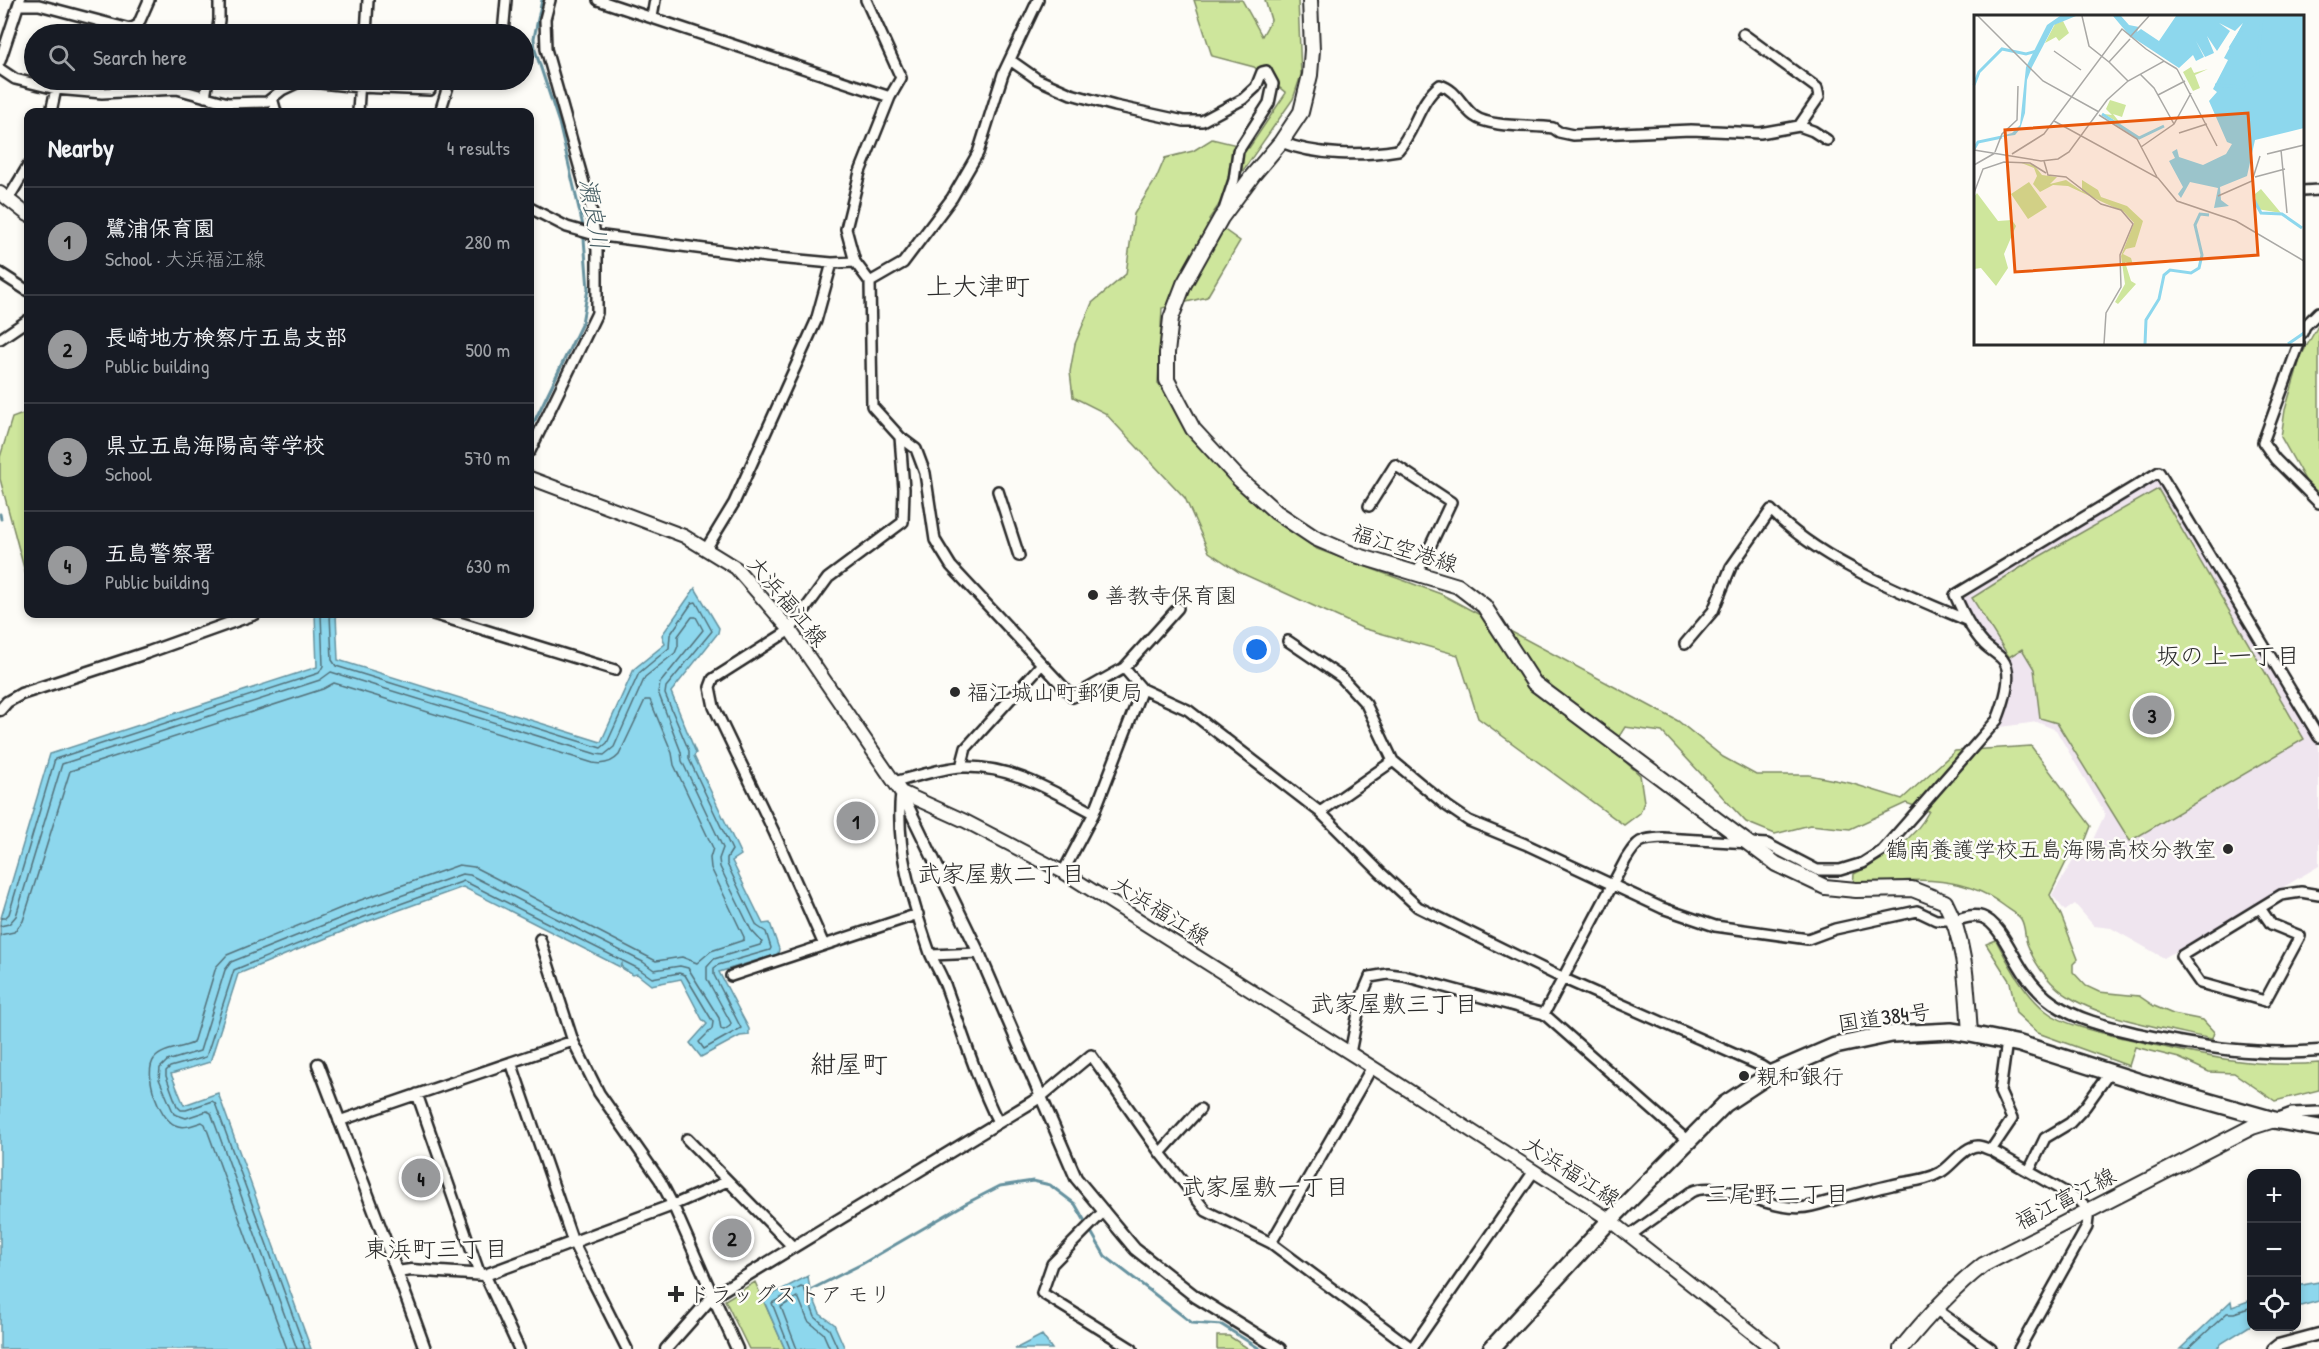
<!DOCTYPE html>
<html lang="en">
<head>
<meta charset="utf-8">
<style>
  :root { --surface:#171b24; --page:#20242c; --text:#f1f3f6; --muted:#9ea1a6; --line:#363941; --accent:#98999b }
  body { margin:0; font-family:"Patrick Hand","Klee One",sans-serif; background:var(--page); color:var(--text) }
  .controls { position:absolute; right:18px; bottom:18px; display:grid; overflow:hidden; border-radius:12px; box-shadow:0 3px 9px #0003 }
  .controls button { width:54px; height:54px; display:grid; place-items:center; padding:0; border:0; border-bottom:2px solid var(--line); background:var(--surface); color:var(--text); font:30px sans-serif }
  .you { position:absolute; left:1257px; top:650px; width:21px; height:21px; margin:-15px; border:4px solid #fff; border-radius:50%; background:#1a73e8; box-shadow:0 0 0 9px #1a73e833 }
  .badge { display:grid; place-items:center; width:39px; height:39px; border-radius:50%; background:var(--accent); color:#111; font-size:20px; font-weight:700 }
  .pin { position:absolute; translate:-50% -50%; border:3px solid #fff; box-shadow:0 2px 6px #0006 }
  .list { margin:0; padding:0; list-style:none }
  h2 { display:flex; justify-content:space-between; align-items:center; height:78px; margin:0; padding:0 24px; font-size:26px }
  h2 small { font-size:20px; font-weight:400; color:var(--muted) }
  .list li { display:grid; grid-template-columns:39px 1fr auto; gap:18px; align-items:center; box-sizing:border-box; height:108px; padding:0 24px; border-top:2px solid var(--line) }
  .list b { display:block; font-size:22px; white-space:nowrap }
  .list p { margin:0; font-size:20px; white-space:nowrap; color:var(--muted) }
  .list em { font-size:20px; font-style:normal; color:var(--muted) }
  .icon { flex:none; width:33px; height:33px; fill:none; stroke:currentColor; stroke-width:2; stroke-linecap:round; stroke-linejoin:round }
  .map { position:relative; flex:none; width:2319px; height:1349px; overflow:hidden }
  .search { position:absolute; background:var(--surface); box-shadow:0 3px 9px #0003; left:24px; top:24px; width:510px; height:66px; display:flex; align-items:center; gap:15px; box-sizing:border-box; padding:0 21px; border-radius:33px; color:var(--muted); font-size:22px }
  .panel { position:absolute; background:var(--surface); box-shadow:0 3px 9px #0003; left:24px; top:108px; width:510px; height:510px; border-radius:12px }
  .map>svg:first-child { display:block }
  .built { fill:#efe5ef }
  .green { fill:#cee69c; stroke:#7c8864; stroke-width:1.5 }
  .water { fill:#8dd7ed; stroke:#66929f; stroke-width:1.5 }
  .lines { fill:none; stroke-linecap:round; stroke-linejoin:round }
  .shore { stroke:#527079; stroke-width:1.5 }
  .stream { stroke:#66929f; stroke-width:3 }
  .minor-casing { stroke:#2b2b2b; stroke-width:14 }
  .tertiary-casing { stroke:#2b2b2b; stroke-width:15 }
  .secondary-casing { stroke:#2b2b2b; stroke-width:16 }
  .primary-casing { stroke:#2b2b2b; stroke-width:18 }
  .trunk-casing { stroke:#2b2b2b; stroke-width:20 }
  .minor { stroke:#fdfcf7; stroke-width:9 }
  .tertiary { stroke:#fdfcf7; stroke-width:10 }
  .secondary { stroke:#fdfcf7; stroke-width:12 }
  .primary { stroke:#fdfcf7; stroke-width:14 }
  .trunk { stroke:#fdfcf7; stroke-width:15 }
  .poi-dot { fill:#2b2b2b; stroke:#fdfcf7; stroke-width:2 }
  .labels { text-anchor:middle; stroke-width:5; stroke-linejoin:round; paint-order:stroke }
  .street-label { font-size:22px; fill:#2b2b2b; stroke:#fdfcf7 }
  .poi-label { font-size:22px; fill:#2b2b2b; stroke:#fdfcf7; text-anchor:start }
  .water-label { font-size:24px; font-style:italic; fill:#485f65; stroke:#fdfcf7 }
  .neighbourhood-label { font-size:24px; fill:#2b2b2b; stroke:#fdfcf7 }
  .quarter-label { font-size:26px; fill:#2b2b2b; stroke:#fdfcf7 }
  .inset-river { fill:none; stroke:#8dd7ed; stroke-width:3 }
  .inset-road { fill:none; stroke:#a9a8a5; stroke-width:1.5 }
  .view { fill:#e8590c; fill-opacity:0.15; stroke:#e8590c; stroke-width:3 }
  .inset-edge { fill:none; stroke:#2b2b2b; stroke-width:3 }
</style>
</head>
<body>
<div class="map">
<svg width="2319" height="1349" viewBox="0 0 2319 1349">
  <rect width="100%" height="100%" fill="#fdfcf7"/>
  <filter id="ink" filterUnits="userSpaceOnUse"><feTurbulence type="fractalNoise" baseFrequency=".0167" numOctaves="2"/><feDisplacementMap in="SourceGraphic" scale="12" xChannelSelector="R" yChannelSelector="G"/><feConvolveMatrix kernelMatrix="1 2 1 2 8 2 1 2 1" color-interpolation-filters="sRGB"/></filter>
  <g filter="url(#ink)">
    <path class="built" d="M2155,480L2159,481L2319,746V866L2164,958L2111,928L2094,926L2075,904L2065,911L2052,895L2076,856L2088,850L2105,814L2056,730L2037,722L2001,727L2000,724L2008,707L2010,661L2001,649L1990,643L1961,601L1964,598Z"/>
    <path class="green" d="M1194,0H1242L1262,36L1271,20L1265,0H1298L1301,75L1293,99L1209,219L1240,241L1207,297L1162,308L1158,383L1247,495L1317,549L1441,594L1678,721L1723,757L1756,775H1809L1850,783L1902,799L1955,751L2031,746L2091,826L2084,844L2070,854L2050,895L2061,915L2078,959L2073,964V972L2086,986L2099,992L2139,996L2154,1006L2173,1014L2203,1020L2214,1032L2212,1039C2172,1030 2104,1019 2071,998C2052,987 2036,967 2028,946C2024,938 2026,927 2021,919C2018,914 2008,909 2003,905C1960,872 1904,879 1853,886L1854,874C1883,859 1914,841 1929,811L1906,803L1850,829L1810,825L1775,834L1746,822L1662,732L1625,727L1611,749L1640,775L1644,802L1640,813L1624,825L1478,718L1458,655L1362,628L1239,572L1209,552L1185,498L1105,413L1073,397L1070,372L1075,344L1092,303L1126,274L1134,214L1156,179L1165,158L1193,151L1212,139L1249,148L1286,93L1254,67L1212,56Z
      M2319,324V496L2313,494L2281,437L2285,410L2301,356Z
      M28,412V583L0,479V457L12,418Z
      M2158,489L2304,739L2130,841L2057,723L2040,718L2034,669L2022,649L2009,657L1972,598L2028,563Z
      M1996,940C2010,966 2023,992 2046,1011C2063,1025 2102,1033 2124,1038C2187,1053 2254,1069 2319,1063V1090L2275,1101L2234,1073L2209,1072L2179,1058L2135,1047L2129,1066L2038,1033L2016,1013L2010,982L1986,944Z
      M755,1282L785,1349H749L725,1300Z
      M1217,1336H1229L1249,1349H1217Z"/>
    <path class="water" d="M695,588L719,628L718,633L671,692L696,753L694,756L741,855L732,861L763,924L770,923L779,949L778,954L719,972L749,1029V1035L740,1036L701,1057L690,1043L707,1024L702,1019L681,979L651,985L637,974L633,975L622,968V964L620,967L463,887L366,922L238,974L210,1062L171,1074L184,1105L218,1093L311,1349H0V921L50,754L317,667L315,614H336L338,660L601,742L634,669L665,644L662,635Z
      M808,1276L810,1290L820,1314L834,1324L845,1349H785L763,1299Z
      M2319,1282V1301L2297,1307V1286Z
      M2251,1300V1325L2222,1343L2216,1349H2180L2231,1301L2232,1307Z
      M1042,1335L1052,1349H1015Z"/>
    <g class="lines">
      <path class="shore" d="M0,918H5L9,914L55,759L319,673L323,666L321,614
        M0,926L9,924L16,916L62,764L320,680L331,672L596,754L604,755L614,747L645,677L675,653L678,646V636L692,617H696L703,630L660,683L658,692L681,752L682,761L723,848L719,859L720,867L751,930L762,942L760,945L714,959L707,967V979L731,1023L730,1026L724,1030L721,1029L719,1018L688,968L680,966L654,970L643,962L470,875L462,874L361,910L231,962L225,970L200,1051L167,1061L160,1068L159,1079L174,1114L186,1118L207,1111L211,1113L297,1349
        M0,935L14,932L23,921L70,771L323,689L334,683L593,763C604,765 612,763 619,755L645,700H650L672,753L674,765L713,848L710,858L711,868L744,937V940L711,951L697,963L682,957L656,961L474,867L459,865L358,901L227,955L216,967L193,1043C181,1049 163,1048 154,1059C143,1074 159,1118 175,1125C184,1129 193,1125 202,1122L205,1124L287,1349
        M305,1349L215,1103L212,1101L186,1110H181L177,1106L166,1076V1071L170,1067L206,1057L234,970L364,917L464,881L639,969L652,978L679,973L685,975L713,1022L712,1029L699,1042L704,1049L741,1028L714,975V968L718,965L770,950L771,948L766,932L757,926L727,864V858L732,850L689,759V751L665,694L666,687L712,631L696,602L692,603L670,635L669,648L639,673L607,743L601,748L336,666L332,660L330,614
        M790,1349L772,1303L801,1287L804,1288L815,1317L829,1329L838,1349
        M797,1349L781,1307L797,1297L799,1299L808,1321L823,1333L830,1349
        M2188,1349L2227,1313H2234L2252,1307"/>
      <path class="stream" d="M530,427L535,420L582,323L588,289L583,226L559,123L535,50L534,38L542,0
        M0,514L1,519
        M810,1290L862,1264L965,1204L1000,1186L1033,1181L1050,1185L1075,1204L1105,1256L1192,1323L1222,1325L1260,1349"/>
      <defs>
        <path id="minor" d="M598,0L890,97
          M19,5H39L130,29L138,25L149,0
          M652,17L655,0
          M217,34L219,20V0
          M366,34L368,0
          M503,34L506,0
          M1743,34L1817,88L1819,97L1799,126
          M1010,60L1037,79L1071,94L1115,106L1184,121H1202L1243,99L1256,87L1262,72L1266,71L1273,84L1269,103L1238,151L1234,180L1225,207
          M0,61L20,0
          M0,69L15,79L56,89L102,93L177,89L228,103L267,102L282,90L301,81L359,87L430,90
          M205,97L208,80
          M272,98L276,112
          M51,112L56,89
          M358,112L360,80
          M440,112L450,80
          M1281,142C1316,156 1361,156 1398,150C1415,131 1419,101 1440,85C1457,90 1461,106 1474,116C1490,128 1532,125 1553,128L1559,132L1573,135L1691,130L1760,133L1799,126L1813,131L1827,140
          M2302,191L2319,190
          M8,199L28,166
          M530,208L567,227L595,235L767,257L832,263L855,262L870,282L872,406L900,437L916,449L925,473L935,540L951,566L1073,697L1124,668L1178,608
          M855,262L846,229L860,172L890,97L901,78L866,0
          M0,273L28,291
          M870,282L903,263L952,198L978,153L1003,74L1038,0
          M2302,333L2305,326L2319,312
          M0,339L28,320
          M2299,344L2263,442L2275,459L2319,503
          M530,451L597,313V250L591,208L546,49L545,19L550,0
          M998,491L1019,556
          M1369,506L1395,465L1451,502L1417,574
          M706,549L734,503L816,321L832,263
          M433,614L615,670
          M1288,641L1341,677L1366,704L1393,761L1447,806L1469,821L1525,844L1662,908L1715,926L1808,939L1835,929L1917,911L1936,920H1955
          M1685,644L1713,611L1731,567L1771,510C1818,560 1903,593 1966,620
          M1124,668L1142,689L1188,710L1320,812L1381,873L1418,907L1562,978L1761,1066L1772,1073
          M961,767L966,748L1042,664
          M894,782C916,777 940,768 962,767C1011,765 1052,791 1094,813
          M901,792C895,847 912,901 930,953C935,965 943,977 947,990C963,1034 977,1080 998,1122
          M1320,812L1393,761
          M1063,872L1094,813L1142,689
          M2260,908L2271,924L2300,936L2265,1001L2200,983L2181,956L2281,895L2301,892L2319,895
          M540,939L573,1041L599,1093L660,1180L673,1205L713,1296
          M824,945L774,832L714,707L710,687L713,679L790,630L828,578L903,522L904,489L900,437
          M931,955L979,953
          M731,976L918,914
          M1544,1014L1626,859C1638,840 1640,839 1663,838L1767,844L1817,870H1840L1863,863L1882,851L1997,720C2003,705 2014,674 2003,660C1998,654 1990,650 1984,644C1971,630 1963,613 1955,595L2159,472L2319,737
          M1350,1053L1361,998L1370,977L1388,974L1404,976L1544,1014L1689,1142
          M511,1062L573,1242L627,1349
          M417,1094L480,1275
          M1042,1096L1091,1055L1160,1153L1206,1211L1271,1243L1413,1349
          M2276,1119L2292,1113L2319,1112
          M339,1121L573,1041
          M687,1139L792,1246
          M1991,1150L2012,1119L2000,1092L2007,1041
          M1160,1153L1200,1109
          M2029,1171L2045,1138L2070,1123L2085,1107L2110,1072
          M673,1205L728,1181
          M1104,1211L1052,1264L1042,1293L1132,1349
          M1629,1236L1691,1192C1723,1177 1773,1216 1812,1206C1838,1199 1865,1191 1892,1185C1908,1181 1926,1181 1941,1172C1952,1166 1964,1146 1978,1146C1982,1146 1987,1149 1991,1150L2079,1200L2089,1210L2087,1227L2019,1349
          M1271,1243L1372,1067
          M485,1275L519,1349
          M1934,1308L1991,1349
          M1412,1348L1534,1171"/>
        <path id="tertiary" d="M0,710L7,702L21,694L149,652L255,614
          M901,792L979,953L1076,1178L1135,1249L1196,1297L1280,1349
          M1955,920C1964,918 1973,914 1982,917C2000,923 2013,958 2025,974C2032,984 2043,996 2053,1003C2079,1021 2109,1027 2139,1034C2199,1047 2257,1056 2319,1051
          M318,1064C354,1159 391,1253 425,1349
          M397,1272L411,1270L485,1275L673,1205
          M713,1296L737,1349
          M666,1349L713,1296L1042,1096
          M2273,1349L2278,1345L2319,1334"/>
        <path id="secondary" d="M0,193L28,215
          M530,478L684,536L736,568L790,630L901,792L965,821L1063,872L1372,1067L1610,1220L1773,1349"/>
        <path id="primary" d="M1310,0L1312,50L1310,75L1301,112L1281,142L1253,175L1221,218L1184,284L1171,318L1167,353V380L1193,429L1239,479L1276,512L1315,538L1352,554L1458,586L1484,606L1534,683L1776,864L1825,887L1856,890L1912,889L1945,902C1966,941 1967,990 1970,1034
          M1901,1349C1926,1318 1951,1290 1983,1265L2252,1127L2274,1120"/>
        <path id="trunk" d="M1491,1349L1610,1220L1725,1104L1772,1073L1835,1046L1892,1034L1951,1031L1970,1034L2020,1044L2140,1082L2274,1120L2319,1128"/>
      </defs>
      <use href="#minor" class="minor-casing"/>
      <use href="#tertiary" class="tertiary-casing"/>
      <use href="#secondary" class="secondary-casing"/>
      <use href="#primary" class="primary-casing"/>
      <use href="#trunk" class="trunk-casing"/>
      <use href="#minor" class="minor"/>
      <use href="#tertiary" class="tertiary"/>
      <use href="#secondary" class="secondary"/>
      <use href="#primary" class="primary"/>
      <use href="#trunk" class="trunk"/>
    </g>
  </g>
  <g class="poi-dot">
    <circle cx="1093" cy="595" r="6"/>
    <circle cx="955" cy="692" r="6"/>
    <circle cx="2228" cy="849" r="6"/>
    <circle cx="1744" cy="1076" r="6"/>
    <path d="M673 1285h6v6h6v6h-6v6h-6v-6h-6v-6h6z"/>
  </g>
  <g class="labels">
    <g class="street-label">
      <text transform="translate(1405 548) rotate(18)" y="8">福江空港線</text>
      <text transform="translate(788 601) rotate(50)" y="8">大浜福江線</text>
      <text transform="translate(1161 910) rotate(32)" y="8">大浜福江線</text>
      <text transform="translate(1884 1017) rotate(-8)" y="8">国道384号</text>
      <text transform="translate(1572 1171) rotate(33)" y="8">大浜福江線</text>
      <text transform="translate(2065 1198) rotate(-27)" y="8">福江富江線</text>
    </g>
    <g class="poi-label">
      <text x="1105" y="603">善教寺保育園</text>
      <text x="967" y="700">福江城山町郵便局</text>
      <text x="2216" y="857" text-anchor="end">鶴南養護学校五島海陽高校分教室</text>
      <text x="1756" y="1084">親和銀行</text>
      <text x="688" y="1302">ドラッグストア モリ</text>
    </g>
    <g class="water-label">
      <text transform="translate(594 214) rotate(80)" y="8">瀬良川</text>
    </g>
    <g class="neighbourhood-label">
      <text x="2228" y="664">坂の上一丁目</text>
      <text x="1001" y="882">武家屋敷二丁目</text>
      <text x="1394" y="1012">武家屋敷三丁目</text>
      <text x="1265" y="1195">武家屋敷一丁目</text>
      <text x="1777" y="1202">三尾野二丁目</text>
      <text x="436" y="1257">東浜町三丁目</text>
    </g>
    <g class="quarter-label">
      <text x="978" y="295">上大津町</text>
      <text x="849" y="1073">紺屋町</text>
    </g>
  </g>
  <g transform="translate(1974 15)">
    <rect width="330" height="330" fill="#fdfcf7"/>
    <path d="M89,6L95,18L85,26L82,22L71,28L81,9ZM217,52L220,58L234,54L221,60L226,73L219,76L209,57ZM136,85L152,90L148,102L139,99L147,109L130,99L138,100L132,94ZM45,147L60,150L68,160L83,162L76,169L92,165L108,176V165L124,175L127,182L153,191L169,206L161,232L152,234L149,239L157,243L159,250L151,247L157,266L162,269L144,289L141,287L151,269L147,241L160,208L150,197L94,171L79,170L66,177L59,169L63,161L60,153ZM55,167L73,192L54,204L37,179ZM287,174L307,198L283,194L281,179ZM3,178L24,206L38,205L42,211L30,239L34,253L22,271L7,253L0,254V182Z" fill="#cee69c"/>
    <path d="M86,1H102L80,10L58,52L53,65L51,98L46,114L41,120L20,123L38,118L46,110L52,52L73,10ZM139,1H147L155,10L165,12L163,17L167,14L185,26L202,1H330V113L281,125L273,161L246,172L247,185L255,191L240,193L244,173L216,167L207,183L204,179L209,172L195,146L201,143L198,137L203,134L205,142L229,150L252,139L258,129L253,127L235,86L243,77L239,74L254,45L250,43L269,8L261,16L245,8L256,16L243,36L233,21L240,38L231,42L222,26L230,42L222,46L219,40L205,53L155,20Z" fill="#8dd7ed"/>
    <path class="inset-river" d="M256,33L276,1M0,70L5,57L28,34L52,39L63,36M241,70L268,72L283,60L288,1M128,99L165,123L190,111M0,134L4,127L28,122M280,185L287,198L308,199L328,213M171,329L172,305L185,284L190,260L196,255L217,258L225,253L228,240L221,210L226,199L235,200M314,329L330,318"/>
    <path class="inset-road" d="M4,1L69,66L125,97M108,1L115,31L135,47L156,24M156,22L175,1M172,34L190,46M80,36L107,55M135,47L154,66M203,54L243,131M166,59L180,73L200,109M184,80L211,66M125,100L163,124L183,162M80,106L184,163L203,186L262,206L330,246M205,118L233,109M167,132L200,109L217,78M0,135L67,146L84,144L95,137L133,85L154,66L190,46L203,54M307,135L313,198M21,137L28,119L43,105L44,71M38,139L70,119L148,14L172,34M293,139L330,130M70,146L74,160L92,162L127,189L147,195L159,209L146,240L147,272L132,298L130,329M0,150L21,138M281,162L311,154M0,178L9,154L30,147L56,148L72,158M244,181L278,166L286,141"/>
    <path class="view" d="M274,98L284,240L41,257L31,115Z"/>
    <rect width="330" height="330" class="inset-edge"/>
  </g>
</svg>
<div class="controls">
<button>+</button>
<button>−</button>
<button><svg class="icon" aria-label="locate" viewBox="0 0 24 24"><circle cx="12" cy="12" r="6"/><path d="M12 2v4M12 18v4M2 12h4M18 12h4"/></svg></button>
</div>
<div class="you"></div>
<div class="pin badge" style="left:856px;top:821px">1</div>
<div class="pin badge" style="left:732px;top:1238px">2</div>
<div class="pin badge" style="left:2152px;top:715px">3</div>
<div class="pin badge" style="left:421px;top:1178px">4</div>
<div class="search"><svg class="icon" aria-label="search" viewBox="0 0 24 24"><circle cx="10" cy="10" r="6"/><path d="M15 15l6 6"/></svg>Search here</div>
<section class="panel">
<h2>Nearby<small>4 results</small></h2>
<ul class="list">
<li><span class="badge">1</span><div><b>鷺浦保育園</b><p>School · 大浜福江線</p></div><em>280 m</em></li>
<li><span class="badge">2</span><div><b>長崎地方検察庁五島支部</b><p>Public building</p></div><em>500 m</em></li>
<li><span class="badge">3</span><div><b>県立五島海陽高等学校</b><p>School</p></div><em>570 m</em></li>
<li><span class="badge">4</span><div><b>五島警察署</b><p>Public building</p></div><em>630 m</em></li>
</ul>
</section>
</div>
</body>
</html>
